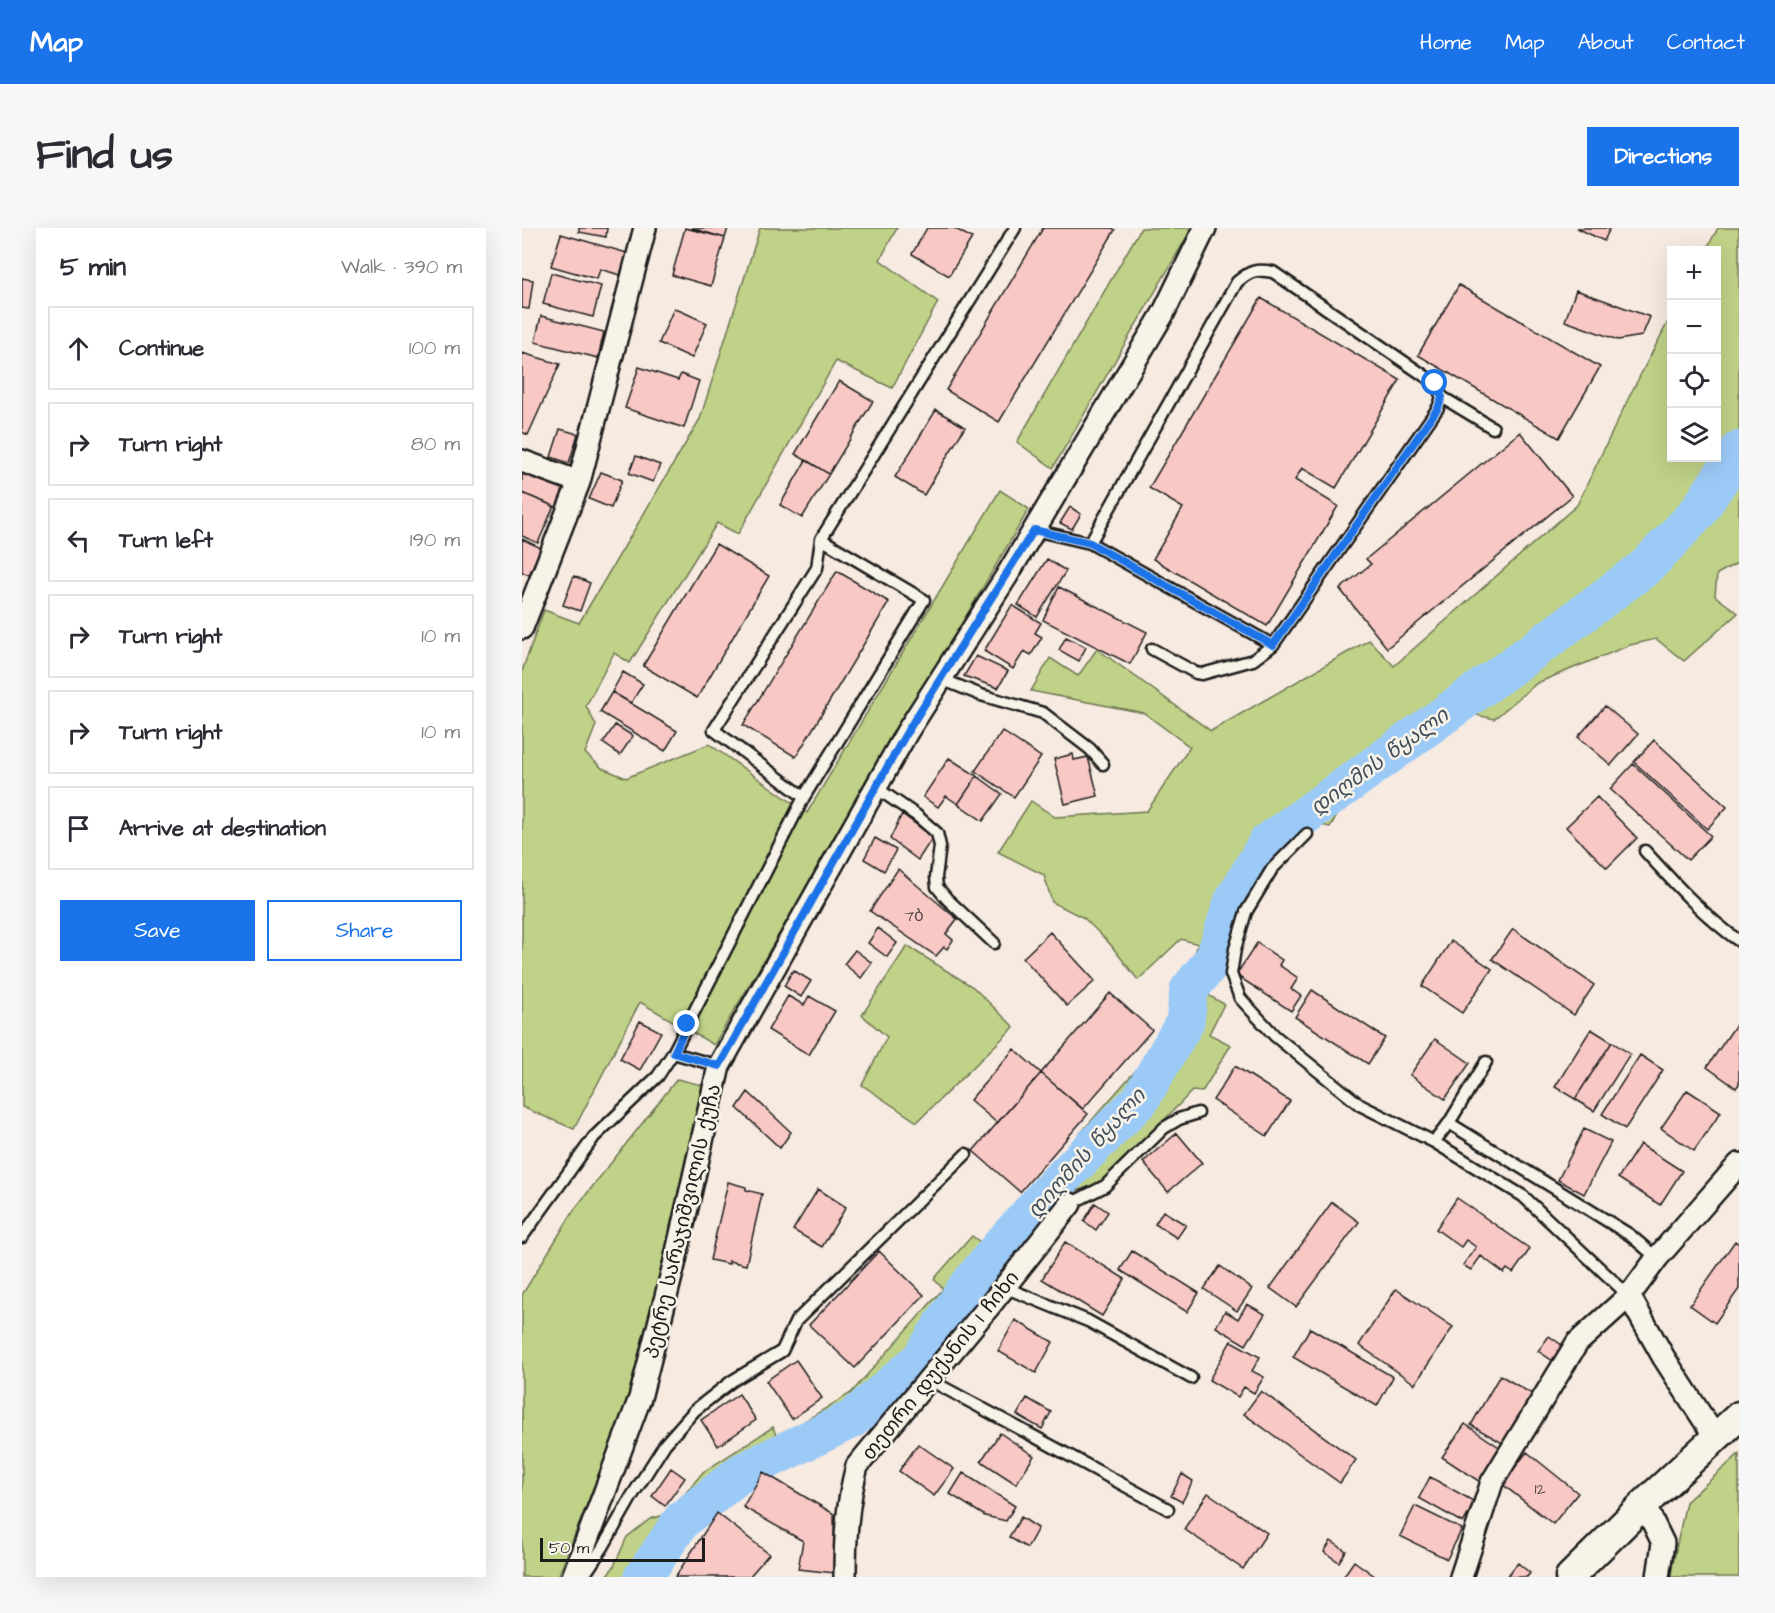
<!DOCTYPE html>
<html lang="en">
<head>
<meta charset="utf-8">
<style>
  :root { --surface:#fff; --page:#f7f7f7; --text:#2b2b33; --muted:#7c7c81; --line:#e1e1e2; --accent:#1a73e8 }
  body { margin:0; font-family:"Architects Daughter","Noto Sans Georgian",sans-serif; background:var(--page); color:var(--text) }
  .controls { position:absolute; right:18px; top:18px; display:grid; overflow:hidden; border-radius:0px; box-shadow:0 6px 24px #0002 }
  .controls button { width:54px; height:54px; display:grid; place-items:center; padding:0; border:0; border-bottom:2px solid var(--line); background:var(--surface); color:var(--text); font:30px sans-serif }
  .scale { position:absolute; left:18px; bottom:15px; width:165px; box-sizing:border-box; padding-left:6px; border:3px solid #1c1c1c; border-top:0; font-size:16px; line-height:21px; white-space:nowrap; color:#1c1c1c; -webkit-text-stroke:4px #f7f3e8; paint-order:stroke }
  .stop { position:absolute; width:18px; height:18px; margin:-14px; border:4px solid #1a73e8; border-radius:50%; background:#fff }
  .stop.end { background:#1a73e8; border-color:#fff; box-shadow:0 2px 6px #0008 }
  .list { margin:0; padding:0; list-style:none }
  h2 { display:flex; justify-content:space-between; align-items:center; height:78px; margin:0; padding:0 24px; font-size:26px }
  h2 small { font-size:20px; font-weight:400; color:var(--muted) }
  .list li { display:grid; grid-template-columns:39px 1fr auto; gap:18px; align-items:center; box-sizing:border-box; height:84px; margin:0 12px 12px; padding:0 12px; border:2px solid var(--line); border-radius:0px }
  .list b { display:block; font-size:22px; white-space:nowrap }
  .list em { font-size:20px; font-style:normal; color:var(--muted) }
  .actions { display:flex; gap:12px; padding:18px 24px }
  .actions a { flex:1; padding:14px 0; border:2px solid var(--accent); border-radius:0px; text-align:center; font-size:21px; color:var(--accent) }
  .actions .main { background:var(--accent); color:#fff }
  .icon { flex:none; width:33px; height:33px; fill:none; stroke:currentColor; stroke-width:2; stroke-linecap:round; stroke-linejoin:round }
  .map { position:relative; flex:none; width:1217px; height:1349px; overflow:hidden; border-radius:0px }
  header { display:flex; align-items:center; gap:36px; box-sizing:border-box; height:84px; padding:0 30px; background:var(--accent); color:#fff }
  header strong { font-size:28px }
  nav { display:flex; gap:33px; margin-inline-start:auto; font-size:21px }
  .intro { display:flex; align-items:center; justify-content:space-between; box-sizing:border-box; height:144px; padding:0 36px }
  h1 { margin:0; font-size:42px }
  .button { padding:15px 27px; border-radius:0px; background:var(--accent); color:#fff; font-size:21px; font-weight:700 }
  main { display:flex; gap:36px; padding:0 36px }
  aside { flex:1; background:var(--surface); border-radius:0px; box-shadow:0 6px 24px #0002 }
  .map>svg:first-child { display:block }
  .green { fill:#bfd287; stroke:#6e7752; stroke-width:1.5 }
  .lines { fill:none; stroke-linecap:round; stroke-linejoin:round }
  .river { stroke:#9ccaf7; stroke-width:39 }
  .building { fill:#f8c8c5; stroke:#1c1c1c; stroke-width:1.5 }
  .lane-casing { stroke:#1c1c1c; stroke-width:15 }
  .street-casing { stroke:#1c1c1c; stroke-width:26 }
  .secondary-casing { stroke:#1c1c1c; stroke-width:33 }
  .lane { stroke:#f7f3e8; stroke-width:10 }
  .street { stroke:#f7f3e8; stroke-width:21 }
  .secondary { stroke:#f7f3e8; stroke-width:28 }
  .route { stroke:#1a73e8; stroke-width:8 }
  .labels { text-anchor:middle; stroke-width:5; stroke-linejoin:round; paint-order:stroke }
  .number-label { font-size:16px; fill:#534746 }
  .street-label { font-size:20px; fill:#1c1c1c; stroke:#f7f3e8 }
  .water-label { font-size:21px; font-style:italic; fill:#42505e; stroke:#f7f3e8 }
</style>
</head>
<body>
<header>
<strong>Map</strong>
<nav><a>Home</a><a>Map</a><a>About</a><a>Contact</a></nav>
</header>
<div class="intro"><h1>Find us</h1><a class="button">Directions</a></div>
<main>
<aside>
<h2>5 min<small>Walk · 390 m</small></h2>
<ul class="list">
<li><svg class="icon" aria-label="ahead" viewBox="0 0 24 24"><path d="M12 20V5M6 11l6-6 6 6"/></svg><div><b>Continue</b></div><em>100 m</em></li>
<li><svg class="icon" aria-label="right" viewBox="0 0 24 24"><path d="M7 20v-9h11M14 6l5 5-5 5"/></svg><div><b>Turn right</b></div><em>80 m</em></li>
<li><svg class="icon" aria-label="left" viewBox="0 0 24 24"><path d="M17 20v-9H6M10 6l-5 5 5 5"/></svg><div><b>Turn left</b></div><em>190 m</em></li>
<li><svg class="icon" aria-label="right" viewBox="0 0 24 24"><path d="M7 20v-9h11M14 6l5 5-5 5"/></svg><div><b>Turn right</b></div><em>10 m</em></li>
<li><svg class="icon" aria-label="right" viewBox="0 0 24 24"><path d="M7 20v-9h11M14 6l5 5-5 5"/></svg><div><b>Turn right</b></div><em>10 m</em></li>
<li><svg class="icon" aria-label="arrive" viewBox="0 0 24 24"><path d="M6 21V4h12l-3 4 3 4H6"/></svg><div><b>Arrive at destination</b></div></li>
</ul>
<div class="actions"><a class="main">Save</a><a>Share</a></div>
</aside>
<div class="map">
<svg width="1217" height="1349" viewBox="0 0 1217 1349">
  <rect width="100%" height="100%" fill="#f7eae1"/>
  <filter id="ink" filterUnits="userSpaceOnUse"><feTurbulence type="fractalNoise" baseFrequency=".0167" numOctaves="2"/><feDisplacementMap in="SourceGraphic" scale="12" xChannelSelector="R" yChannelSelector="G"/><feConvolveMatrix kernelMatrix="1 2 1 2 8 2 1 2 1" color-interpolation-filters="sRGB"/></filter>
  <g filter="url(#ink)">
    <path class="green" d="M238,0H375L358,32L416,74L370,160L314,133L216,306L195,295L108,435L92,425L64,478L74,497L63,525L80,540L104,550L187,516L285,585L478,262L507,281L192,817L118,774L52,901L0,879V443L22,382L57,395L178,191Z
      M619,0H670L531,240L495,214Z
      M1196,0H1217V334L1195,346L1193,368L1216,385L1162,433L1134,411L1108,417L1015,455L972,491L950,486L823,575L808,599L787,595L753,621L721,673L698,745L686,767L702,776L687,806L709,817L680,864L670,863L584,953L551,964L465,1071L362,1192L355,1184L334,1200L249,1240L220,1255L213,1268L188,1280L142,1349H83L91,1340L105,1309L128,1291L146,1286L181,1244L251,1199L255,1210L329,1165L421,1061L412,1051L450,1008L461,1016L643,809L676,716L659,711L616,752L588,716L562,690L530,674L522,647L476,624L509,573L533,589L625,583L668,519L622,485L509,463L528,430L556,448L575,421L689,503L847,412L872,438L1055,277L1108,167L1149,88L1150,230H1194V22H1184Z
      M385,718L451,759L492,799L395,894L340,857L365,809L340,787Z
      M155,851L180,857L114,1152L36,1349H0V1067L52,982Z
      M1217,1226V1349H1148L1164,1274Z"/>
    <g class="lines">
      <path class="river" d="M121,1349L160,1292L220,1244L330,1191L398,1132L443,1062L477,1020L534,956L618,872L663,794L667,762L693,729L711,674L745,615L1019,417L1125,338L1176,284L1217,222"/>
    </g>
    <path class="building" d="M57,0H85L84,9L57,4Z
      M163,0L203,10L189,58L150,47Z
      M169,0H206L203,10Z
      M405,0H432L450,10L427,48L390,26Z
      M521,0H590L593,2L477,194L424,162Z
      M1055,0H1088L1082,13Z
      M39,6L105,25L98,47L78,41L75,51L29,38Z
      M29,45L79,58L71,89L21,76Z
      M0,50L11,52L7,81L0,80Z
      M937,57L1078,139L1037,210L896,127Z
      M1054,62L1128,89L1120,108L1096,112L1043,93Z
      M739,70L878,152L814,260L780,240L773,252L816,278L745,398L631,331L661,280L627,260Z
      M152,80L185,95L170,130L137,115Z
      M19,88L82,104L76,130L13,114Z
      M0,125L38,136L6,207L0,204Z
      M117,139L156,152L159,146L177,153L162,200L103,180Z
      M317,153L351,173L307,246L273,226Z
      M414,182L443,199L402,267L373,249Z
      M38,201L56,206L47,235L29,229Z
      M998,204L1050,268L865,420L818,361L849,336L844,331Z
      M114,228L138,237L131,254L107,245Z
      M284,232L307,246L280,290L258,277Z
      M0,242L45,261L36,280L0,265Z
      M79,244L100,252L89,280L67,271Z
      M0,265L32,278L16,315L0,308Z
      M548,279L559,286L550,301L538,295Z
      M0,311L19,320L7,347L0,344Z
      M194,316L247,348L175,470L121,438Z
      M525,331L544,343L515,389L496,377Z
      M315,343L367,374L274,529L221,497Z
      M52,348L68,355L58,383L41,377Z
      M537,359L625,404L608,436L521,392Z
      M490,377L519,395L513,405L520,409L509,427L502,423L491,441L462,423Z
      M544,409L564,419L557,433L537,422Z
      M454,428L486,443L476,460L442,448Z
      M101,444L121,456L109,475L90,464Z
      M90,464L155,503L143,523L78,484Z
      M1083,478L1116,506L1089,537L1056,509Z
      M93,497L111,508L98,527L81,515Z
      M480,503L519,529L492,569L453,543Z
      M1132,512L1205,579L1185,601L1112,534Z
      M551,526L552,532L566,529L576,568L543,576L532,531Z
      M427,530L455,548L436,576L424,568L416,579L401,569Z
      M1111,536L1189,608L1166,632L1088,561Z
      M455,548L480,566L461,593L436,576Z
      M1075,569L1115,610L1085,640L1044,599Z
      M380,586L411,609L396,632L368,611Z
      M353,610L374,622L362,643L342,631Z
      M376,641L435,691L424,706L431,712L425,721L422,719L414,728L348,683Z
      M356,700L375,715L365,729L346,715Z
      M991,701L1072,757L1052,787L970,731Z
      M528,704L573,753L545,778L501,730Z
      M929,713L970,741L940,785L900,758Z
      M735,715L760,732L757,737L776,750L769,761L779,768L769,783L714,747Z
      M333,722L350,735L339,750L322,736Z
      M271,742L289,753L279,769L262,758Z
      M790,762L863,810L846,836L773,789Z
      M588,765L630,802L561,881L519,845Z
      M266,768L282,777L287,768L313,783L287,827L246,802Z
      M1217,792V856L1214,860L1185,839Z
      M118,793L139,804L118,842L98,831Z
      M1069,801L1090,814L1053,871L1033,859Z
      M913,811L948,835L923,871L888,847Z
      M1090,814L1108,826L1072,883L1053,871Z
      M492,821L519,845L475,895L448,872Z
      M1118,827L1141,842L1103,901L1080,886Z
      M713,838L768,873L745,908L691,872Z
      M519,845L566,886L498,964L451,923Z
      M1165,862L1199,884L1172,923L1139,900Z
      M226,864L269,904L258,920L215,880Z
      M1062,901L1089,914L1062,966L1036,952Z
      M655,905L680,935L646,964L621,934Z
      M1118,916L1160,943L1138,977L1096,950Z
      M206,954L224,959V962L240,966L224,1037L207,1033V1036L188,1032Z
      M296,961L324,979L300,1019L271,1002Z
      M935,970L1008,1021L991,1045L985,1041L982,1045L959,1028L949,1042L941,1037L954,1019L944,1012L939,1019L914,1001Z
      M810,974L837,994L774,1079L748,1060Z
      M573,975L586,984L574,1002L562,993Z
      M641,983L664,997L655,1010L633,996Z
      M1213,1013L1217,1016V1061L1193,1095L1168,1077Z
      M543,1014L603,1051L580,1088L520,1051Z
      M357,1023L402,1067L333,1140L287,1097Z
      M610,1023L677,1065L665,1084L598,1042Z
      M698,1038L730,1061L715,1083L682,1061Z
      M874,1061L931,1099L893,1156L837,1117Z
      M725,1076L743,1086L724,1117L694,1099L703,1083L716,1091Z
      M493,1092L531,1114L514,1145L476,1123Z
      M788,1100L871,1149L855,1178L771,1129Z
      M1027,1108L1044,1120L1034,1135L1016,1123Z
      M709,1113L738,1129L730,1143L742,1149L732,1165L722,1159L716,1169L687,1152Z
      M274,1132L300,1170L270,1191L244,1153Z
      M978,1147L1010,1166L982,1216L949,1197Z
      M739,1163L834,1232L818,1255L722,1186Z
      M217,1166L234,1192L196,1218L179,1192Z
      M505,1170L529,1184L520,1201L495,1187Z
      M943,1196L980,1221L958,1254L920,1229Z
      M478,1205L512,1228L494,1256L459,1233Z
      M396,1216L432,1241L412,1268L377,1243Z
      M1005,1224L1056,1265L1031,1296L980,1256Z
      M149,1240L163,1250L143,1278L130,1268Z
      M241,1244L312,1286L313,1345L276,1341L281,1313L221,1279Z
      M441,1245L493,1278L484,1293L463,1288L428,1266Z
      M660,1246L671,1253L660,1274L649,1268Z
      M908,1249L953,1274L941,1295L897,1270Z
      M686,1265L745,1305L721,1341L662,1301Z
      M893,1278L940,1301L925,1331L878,1308Z
      M195,1285L247,1326L227,1349H153Z
      M499,1289L516,1300L505,1320L487,1309Z
      M809,1313L824,1323L817,1334L802,1324Z
      M832,1333L854,1349H821Z
      M996,1335L1008,1345L1005,1349H984Z"/>
    <g class="lines">
      <defs>
        <path id="lane" d="M920,169L971,200
          M512,302L568,315L751,417L916,180L920,169L913,155L751,44C733,41 728,43 715,54L568,315
          M630,421L674,445L680,446L731,432L751,417
          M419,451L459,467L521,485L568,521L581,536
          M353,559L394,587L415,605L418,618L414,649L415,659L425,671L472,715
          M282,569L192,502L295,340L299,311
          M785,606L750,641L724,684L713,721L709,746L718,770L753,808L838,877L912,914L1001,968L1107,1068
          M1123,623C1152,655 1182,688 1217,713
          M197,838L151,825L282,569L402,372L299,311L493,0
          M927,895L1108,1007L1135,1030
          M912,914L927,895L964,834
          M548,976L583,958L642,900L657,891L676,885
          M0,1009L72,909L136,848L151,825
          M482,1059L566,1093L669,1150
          M406,1151L646,1281
          M61,1349L81,1319L110,1268L143,1216L173,1182L210,1153L260,1123L274,1093L444,926"/>
        <path id="street" d="M0,233L57,254
          M0,400L57,254L123,0
          M1107,1068L1142,1130L1193,1209
          M1122,1276L1141,1315L1136,1349
          M51,1349L118,1170L152,1037L197,838L385,504L484,349L641,86L683,0
          M323,1349C323,1310 325,1276 335,1238L469,1076L548,976
          M939,1349L970,1254L1055,1115L1107,1068L1135,1030L1217,936"/>
        <path id="secondary" d="M1048,1349L1122,1276L1217,1188"/>
      </defs>
      <use href="#lane" class="lane-casing"/>
      <use href="#street" class="street-casing"/>
      <use href="#secondary" class="secondary-casing"/>
      <use href="#lane" class="lane"/>
      <use href="#street" class="street"/>
      <use href="#secondary" class="secondary"/>
    </g>
  </g>
  <g class="lines" filter="url(#ink)">
    <path class="route" d="M165,796L152,825L197,838L385,504L512,302L568,315L751,417L916,180L920,169L913,155"/>
  </g>
  <g class="labels">
    <g class="number-label">
      <text x="392" y="693">7ბ</text>
      <text x="1018" y="1266">12</text>
    </g>
    <g class="street-label">
      <text transform="translate(160 993) rotate(-77)" y="7">პეტრე სარაჯიშვილის ქუჩა</text>
      <text transform="translate(418 1137) rotate(-51)" y="7">თეთრი დუქანის I ჩიხი</text>
    </g>
    <g class="water-label">
      <text transform="translate(857 533) rotate(-36)" y="7">დიღმის წყალი</text>
      <text transform="translate(564 925) rotate(-48)" y="7">დიღმის წყალი</text>
    </g>
  </g>
</svg>
<div class="controls">
<button>+</button>
<button>−</button>
<button><svg class="icon" aria-label="locate" viewBox="0 0 24 24"><circle cx="12" cy="12" r="6"/><path d="M12 2v4M12 18v4M2 12h4M18 12h4"/></svg></button>
<button><svg class="icon" aria-label="layers" viewBox="0 0 24 24"><path d="M12 4l9 5-9 5-9-5zM3 14l9 5 9-5"/></svg></button>
</div>
<div class="scale">50 m</div>
<div class="stop" style="left:913px;top:155px"></div>
<div class="stop end" style="left:165px;top:796px"></div>
</div>
</main>
</body>
</html>
